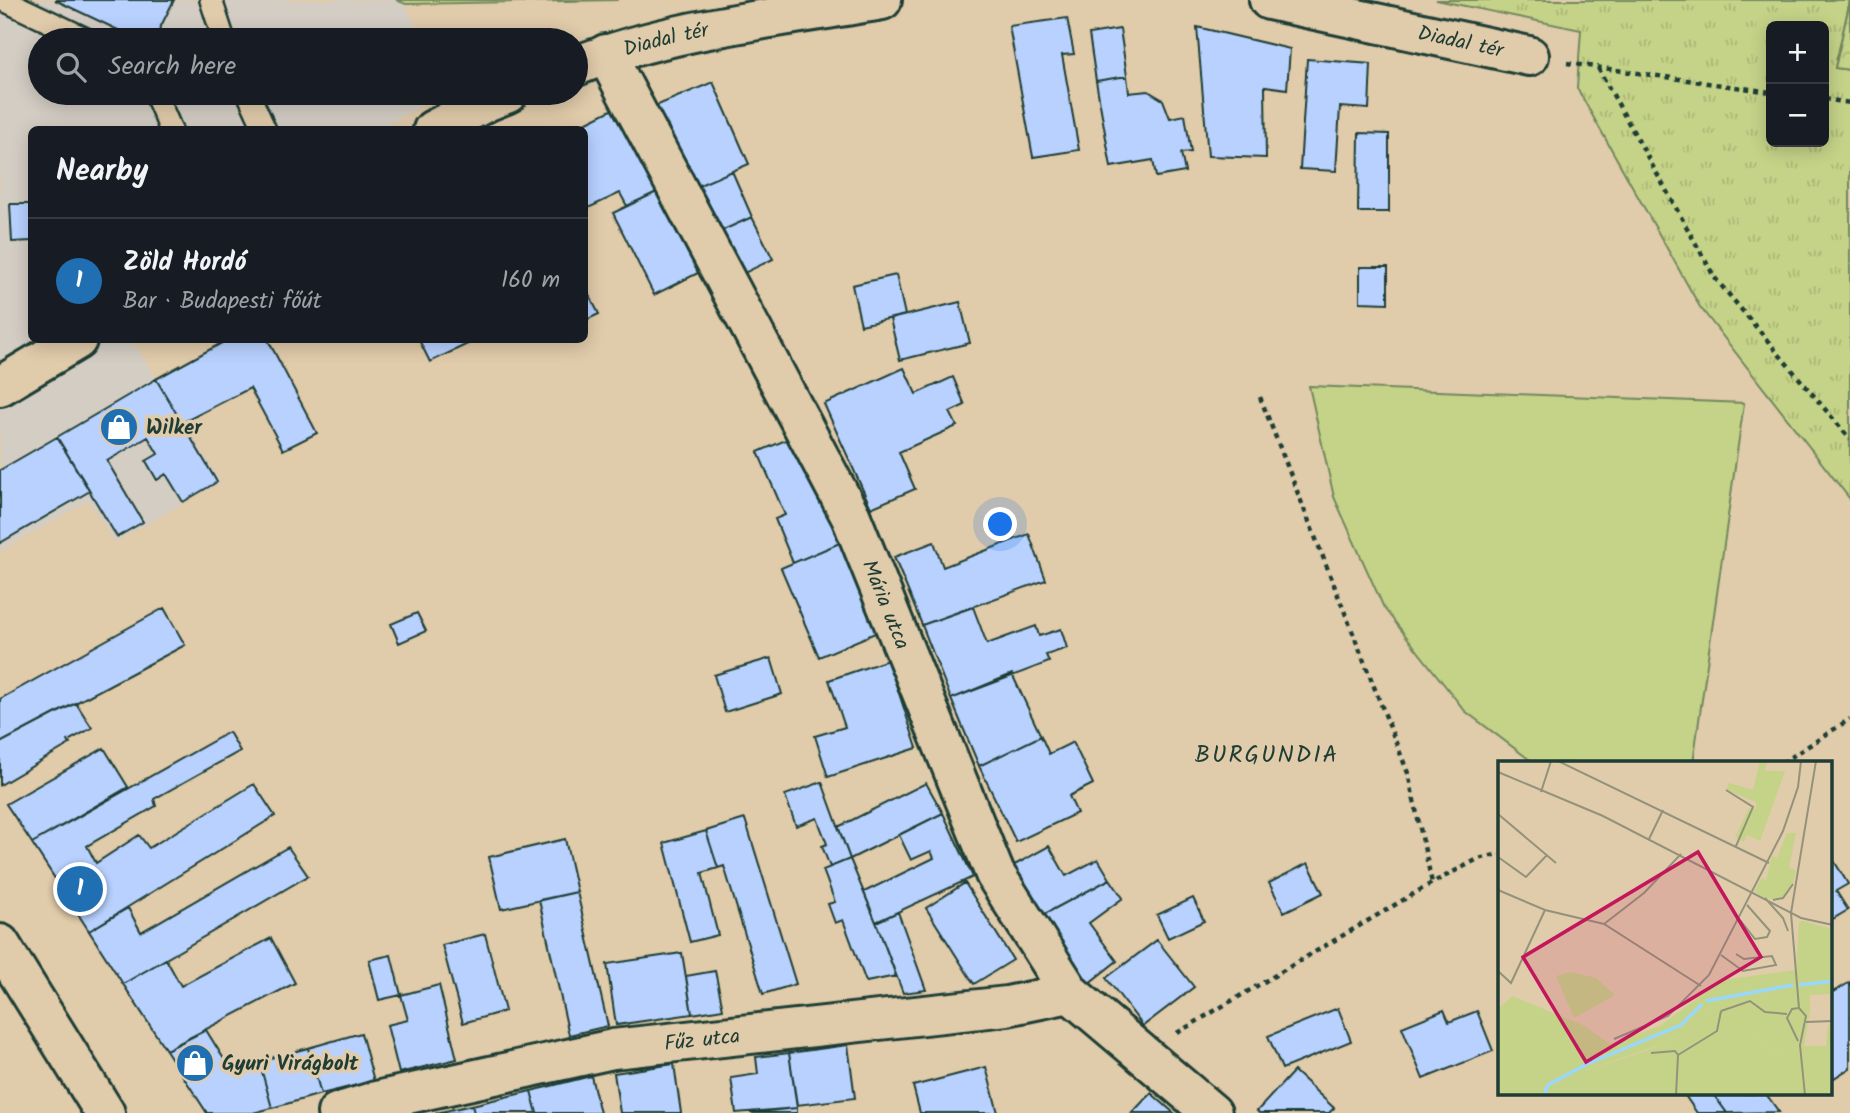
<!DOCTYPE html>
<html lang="en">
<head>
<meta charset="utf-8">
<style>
  :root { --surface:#171b24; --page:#242831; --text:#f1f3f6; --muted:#9ea1a6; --line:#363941; --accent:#1f6fb2 }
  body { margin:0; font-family:Kalam,sans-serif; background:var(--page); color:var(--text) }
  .controls { position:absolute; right:21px; top:21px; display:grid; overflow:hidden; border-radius:10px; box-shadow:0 4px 18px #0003 }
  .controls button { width:63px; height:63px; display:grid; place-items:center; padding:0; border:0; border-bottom:2px solid var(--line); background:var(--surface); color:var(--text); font:35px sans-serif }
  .you { position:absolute; left:1001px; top:525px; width:24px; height:24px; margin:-18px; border:5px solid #fff; border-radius:50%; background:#1a73e8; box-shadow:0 0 0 10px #1a73e833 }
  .badge { display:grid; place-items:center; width:46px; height:46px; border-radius:50%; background:var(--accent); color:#fff; font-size:23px; font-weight:700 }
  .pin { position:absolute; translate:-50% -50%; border:4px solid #fff; box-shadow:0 2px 7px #0006 }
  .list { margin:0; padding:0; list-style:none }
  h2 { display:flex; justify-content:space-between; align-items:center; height:91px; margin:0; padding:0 28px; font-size:30px }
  h2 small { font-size:23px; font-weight:400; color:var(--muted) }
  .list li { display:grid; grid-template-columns:46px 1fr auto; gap:21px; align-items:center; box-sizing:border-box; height:126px; padding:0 28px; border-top:2px solid var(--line) }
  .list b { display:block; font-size:26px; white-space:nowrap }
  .list p { margin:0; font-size:23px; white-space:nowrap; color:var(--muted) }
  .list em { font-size:23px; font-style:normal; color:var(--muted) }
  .icon { flex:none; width:38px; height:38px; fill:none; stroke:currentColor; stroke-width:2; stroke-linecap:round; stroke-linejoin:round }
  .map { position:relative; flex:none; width:1850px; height:1113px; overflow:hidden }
  .search { position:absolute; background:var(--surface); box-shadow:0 4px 18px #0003; left:28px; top:28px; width:560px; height:77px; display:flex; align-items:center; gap:18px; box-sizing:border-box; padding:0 24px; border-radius:38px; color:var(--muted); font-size:26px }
  .panel { position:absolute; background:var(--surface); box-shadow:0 4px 18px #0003; left:28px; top:126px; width:560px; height:217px; border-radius:10px }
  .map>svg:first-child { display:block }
  .built { fill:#d4cdc4 }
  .grass { fill:url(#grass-tufts); stroke:#72885e; stroke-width:2; fill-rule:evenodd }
  .forest { fill:url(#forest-crowns); stroke:#72885e; stroke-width:2 }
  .pitch { fill:#c5d388; stroke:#72885e; stroke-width:2 }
  .building { fill:#b8d1ff; stroke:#1f3d34; stroke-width:2 }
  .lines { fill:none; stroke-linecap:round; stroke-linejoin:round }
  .lane-casing { stroke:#1f3d34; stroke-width:26 }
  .street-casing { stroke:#1f3d34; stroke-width:44 }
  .path { stroke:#1f3d34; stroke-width:4.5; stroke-dasharray:5 5; stroke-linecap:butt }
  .lane { stroke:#e0cbaa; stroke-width:21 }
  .street { stroke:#e0cbaa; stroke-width:38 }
  .labels { text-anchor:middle; stroke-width:7; stroke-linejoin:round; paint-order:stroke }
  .street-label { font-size:21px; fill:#1f3d34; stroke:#e0cbaa }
  .poi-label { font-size:21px; font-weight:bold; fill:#1f3d34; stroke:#e0cbaa; text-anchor:start }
  .quarter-label { font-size:24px; letter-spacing:2px; fill:#1f3d34; stroke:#e0cbaa }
  .inset-river { fill:none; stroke:#99d8fa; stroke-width:3.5 }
  .inset-road { fill:none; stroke:#93927b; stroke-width:2 }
  .view { fill:#c2185b; fill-opacity:0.15; stroke:#c2185b; stroke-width:3.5 }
  .inset-edge { fill:none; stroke:#1f3d34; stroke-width:3.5 }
</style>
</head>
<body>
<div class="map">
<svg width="1850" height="1113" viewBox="0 0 1850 1113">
  <defs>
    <pattern id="grass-tufts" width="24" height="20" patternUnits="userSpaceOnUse" patternTransform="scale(1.75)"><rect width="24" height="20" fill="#c5d388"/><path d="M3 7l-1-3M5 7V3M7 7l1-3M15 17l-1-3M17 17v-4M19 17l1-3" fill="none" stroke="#a9b676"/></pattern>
    <pattern id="forest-crowns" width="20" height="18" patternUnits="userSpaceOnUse" patternTransform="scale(1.75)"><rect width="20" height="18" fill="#c5d388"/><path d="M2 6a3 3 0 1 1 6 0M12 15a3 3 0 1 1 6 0" fill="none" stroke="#a9b676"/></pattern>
  </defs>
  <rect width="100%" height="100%" fill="#e0cbaa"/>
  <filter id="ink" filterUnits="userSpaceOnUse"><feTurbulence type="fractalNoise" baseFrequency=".0143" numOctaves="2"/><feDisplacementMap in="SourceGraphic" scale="14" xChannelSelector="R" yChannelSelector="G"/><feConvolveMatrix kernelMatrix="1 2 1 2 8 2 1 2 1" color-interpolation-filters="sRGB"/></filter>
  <g filter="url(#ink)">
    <path class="built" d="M0,0H396L406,4L421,40H40V93H443L379,129L32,130V340H132L221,482L115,542L88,501L0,552Z"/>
    <path class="grass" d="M396,0H618L406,4Z
      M1436,0H1850L1835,68L1850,70V499L1700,307L1577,88L1581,30ZM1771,26H1824V142H1771Z"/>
    <path class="forest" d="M1850,1V70L1835,68Z"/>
    <path class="pitch" d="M1309,386L1744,403L1693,763H1534L1465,711L1384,608L1334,497Z"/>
    <path class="building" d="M55,0H174L154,40H139Z
      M1067,18L1074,54L1062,55L1079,150L1033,157L1009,26Z
      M1197,27L1290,49L1287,89L1265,86L1266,158L1208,156Z
      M1120,29L1127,76L1096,81L1089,34Z
      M1307,59L1371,64L1369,109L1340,107L1336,171L1300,169Z
      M1127,76L1129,93L1148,91L1163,100L1170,118L1185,115L1191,152L1181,153L1185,172L1156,177L1153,160L1111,167L1096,81Z
      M713,82L749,164L688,190L653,107Z
      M621,105L663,189L627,206L620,193L584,210V130H571Z
      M1359,133L1389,134V212H1358Z
      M732,171L752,217L710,236L688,190Z
      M663,189L704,270L654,295L613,213Z
      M10,204H32V241L12,242Z
      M752,217L773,259L732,279L710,236Z
      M1360,267H1388V303L1360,302Z
      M896,275L905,315L861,325L852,285Z
      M584,285L599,314L584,321Z
      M960,302L970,343L900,360L890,319Z
      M227,340H268L317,433L283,450L250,388L182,423L156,379Z
      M419,340H476L430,362Z
      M904,368L916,394L953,377L965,405L950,412L957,426L899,452L915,489L871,508L824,404Z
      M156,379L217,482L183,502L166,474L157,480L146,461L158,454L148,437L107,461L143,522L117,537L57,437Z
      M797,435L842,542L793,563L775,519L785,515L758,452Z
      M57,437L90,491L0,543V470Z
      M1029,534L1046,580L922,625L894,557L934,542L943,567Z
      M842,542L880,631L819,657L781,568Z
      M973,607L987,644L1036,626L1039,636L1061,629L1067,648L1046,655L1049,662L951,699L922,625Z
      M164,608L185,645L0,743V699Z
      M417,613L426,631L399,643L391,624Z
      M771,658L782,694L725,712L714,675Z
      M888,660L917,748L828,777L815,736L845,727L829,680Z
      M1012,674L1041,736L979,766L951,699Z
      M76,703L92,728L68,741L70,744L0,785V743Z
      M229,732L240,751L154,799L156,806L87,846L96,863L139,835L149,848L254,784L275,816L89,931L32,843Z
      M1041,736L1049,754L1073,742L1093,784L1069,796L1077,813L1016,842L979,766Z
      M104,748L128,787L32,843L6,804Z
      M822,782L850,859L830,867L822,846L827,844L817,818L796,826L785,795Z
      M926,783L943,813L850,859L838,827Z
      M943,813L973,877L876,922L864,892L934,858L931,851L911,860L899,835Z
      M745,819L796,984L763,994L724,866L718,868L706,831Z
      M706,831L718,868L702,873L718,935L690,942L664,843Z
      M565,839L577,892L501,909L489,857Z
      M1049,846L1066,876L1098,859L1110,879L1039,917L1011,867Z
      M288,847L308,876L123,984L89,931L128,908L141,932Z
      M1831,856L1848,884L1836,891L1848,910L1831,920Z
      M850,859L876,922L896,976L866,982L843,920L835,923L828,904L835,902L823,870Z
      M1308,863L1323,893L1284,912L1269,883Z
      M1110,879L1123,898L1089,923L1117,961L1089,983L1039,917Z
      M965,883L1013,960L974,984L926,908Z
      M577,892L608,1026L569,1035L539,900Z
      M1193,898L1204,921L1168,938L1157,915Z
      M898,912L926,990L903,993L876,922Z
      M485,934L505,1011L463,1023L442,945Z
      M271,938L295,983L166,1050L123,984L166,959L181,986Z
      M1157,940L1194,987L1143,1026L1106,978Z
      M682,953L692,1014L616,1025L607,964Z
      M391,955L401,995L379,1000L369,960Z
      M715,971L723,1009L692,1014L686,976Z
      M1850,982V1068L1834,1078L1831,1072V988L1834,992Z
      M439,985L457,1059L399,1073L387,1025L408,1020L401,995Z
      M1338,1008L1351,1041L1282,1069L1268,1036Z
      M1444,1010L1449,1022L1477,1011L1493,1051L1423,1079L1402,1027Z
      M206,1030L232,1072L259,1061L272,1108L253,1113H207L166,1050Z
      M361,1033L374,1081L321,1094L308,1048Z
      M848,1045L855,1098L797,1105L789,1053Z
      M308,1048L321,1094L272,1108L259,1061Z
      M789,1053L797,1108L736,1113L731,1078L758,1074L756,1057Z
      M674,1064L681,1113H620L614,1073Z
      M986,1067L998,1113H920L913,1086Z
      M1294,1071L1334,1108L1329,1113H1259L1257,1111Z
      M591,1076L600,1113H537L531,1091Z
      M531,1091L537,1113H474L472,1105Z
      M1151,1093L1174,1113H1132Z
      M1684,1094H1713L1727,1113H1697Z
      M1713,1094H1766L1779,1112L1727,1113Z
      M472,1105L474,1113H436Z
      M797,1108V1113H750Z"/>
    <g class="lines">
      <defs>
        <path id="lane" d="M4,0L88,40
          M211,0L224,40
          M155,93L171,130
          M248,93L265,130"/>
        <g id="street">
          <path id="s1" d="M1269,0L1529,56"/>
          <path id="s2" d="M606,54L851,517L995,874L1070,993L1212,1113"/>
          <path id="s3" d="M576,66C668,29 783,17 882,0"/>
          <path d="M433,130L488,101L508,93"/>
          <path d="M0,386L77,340"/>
          <path d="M0,944L105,1113"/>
          <path id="s4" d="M337,1113L376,1101L613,1049L1007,1006L1070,993"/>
        </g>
      </defs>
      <use href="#lane" class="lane-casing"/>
      <use href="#street" class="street-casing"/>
      <path class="path" d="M1567,63L1771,92
        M1598,68L1715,278L1850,439
        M1824,99L1850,103
        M1260,397L1408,773L1432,883
        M1782,763L1850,719
        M1177,1033L1432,883L1478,859L1500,854"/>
      <use href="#lane" class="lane"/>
      <use href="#street" class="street"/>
    </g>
  </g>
  <defs>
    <symbol id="shop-disc" viewBox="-11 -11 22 22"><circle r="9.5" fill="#1f6fb2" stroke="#e0cbaa"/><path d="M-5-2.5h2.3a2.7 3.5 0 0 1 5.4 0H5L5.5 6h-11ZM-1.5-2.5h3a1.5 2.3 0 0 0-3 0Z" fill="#fff"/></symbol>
  </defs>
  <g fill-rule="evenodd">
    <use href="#shop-disc" x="97" y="405" width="44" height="44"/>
    <use href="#shop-disc" x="173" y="1041" width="44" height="44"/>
  </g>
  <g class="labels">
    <g class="street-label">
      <text dy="7" stroke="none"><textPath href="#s3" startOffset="94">Diadal tér</textPath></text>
      <text dy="7" stroke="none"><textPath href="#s1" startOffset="196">Diadal tér</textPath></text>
      <text dy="7" stroke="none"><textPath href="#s2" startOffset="618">Mária utca</textPath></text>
      <text dy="7" stroke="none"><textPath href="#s4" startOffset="373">Fűz utca</textPath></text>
    </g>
    <g class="poi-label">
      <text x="146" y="434">Wilker</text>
      <text x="222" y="1070">Gyuri Virágbolt</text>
    </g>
    <g class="quarter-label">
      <text x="1267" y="762">BURGUNDIA</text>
    </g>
  </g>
  <g transform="translate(1498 761)">
    <rect width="334" height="334" fill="#e0cbaa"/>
    <path d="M298,209L312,250L306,285L275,289L213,245L167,282L90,309L86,294L46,314L36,334H0V248L14,235L85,264L112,283L162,265L224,219Z" fill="#c5d388"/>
    <path d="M262,0H269L267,10H287L262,80L249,74L246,81L237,76L251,47L258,48V41L228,29L231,22L255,29ZM289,72H298L291,107L298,109L295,123L288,135L278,139L267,137L256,131L264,117L268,119L274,95L279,97ZM305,160L334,168V233L312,234V250L304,240L298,209L301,161ZM255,234L244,267L275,289L306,285L310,334H36L45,311L86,294L90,309L145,291L167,282L213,245ZM0,264L41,303L32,334H0Z" fill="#c5d388"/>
    <path d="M330,264H334V334H310L306,285H328Z" fill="#c5d388"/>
    <path d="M73,211L98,217L117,234L76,257L58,215ZM44,266L62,282L56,294L44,299L21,279L30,269ZM211,288L242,290L248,300L253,298L259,309L260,334H188L185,297L204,299ZM129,299L176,301L174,334H127ZM101,308L126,309L125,334H99Z" fill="#c5d388"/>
    <path class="inset-river" d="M301,224L335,220M208,240L295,224M46,334L50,324L89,303L183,264L204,243"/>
    <path class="inset-road" d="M60,0L271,102M0,11L105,55L303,157L335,164M228,29L255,46L238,85M43,31L53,0M0,53L58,102M151,78L165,49M0,96L28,116L49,94M0,129L47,149L106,163L203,225M267,137L285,157L290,170M275,139L285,137L295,123M242,159L257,178L269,176L272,170L249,144M106,163L146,132L183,93M223,194L245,210L278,204L274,195L246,198L238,193M0,210L13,222L47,149M301,247L293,152L318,0M301,247L308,255L302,284L307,334M223,250L252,240L267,251L289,253M308,261L335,260M116,278L170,255L211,214L285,70L300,26L303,0M300,280L289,257L294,248L301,247M153,292L177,290L180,294M178,334L180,294L219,270L223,250"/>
    <path class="view" d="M200,91L263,196L88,301L25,196Z"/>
    <rect width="334" height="334" class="inset-edge"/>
  </g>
</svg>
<div class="controls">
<button>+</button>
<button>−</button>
</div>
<div class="you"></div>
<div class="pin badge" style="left:80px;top:889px">1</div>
<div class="search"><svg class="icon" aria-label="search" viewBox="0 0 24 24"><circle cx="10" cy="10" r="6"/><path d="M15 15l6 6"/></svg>Search here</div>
<section class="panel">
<h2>Nearby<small></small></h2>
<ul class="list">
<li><span class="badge">1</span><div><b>Zöld Hordó</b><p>Bar · Budapesti főút</p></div><em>160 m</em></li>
</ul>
</section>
</div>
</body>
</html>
